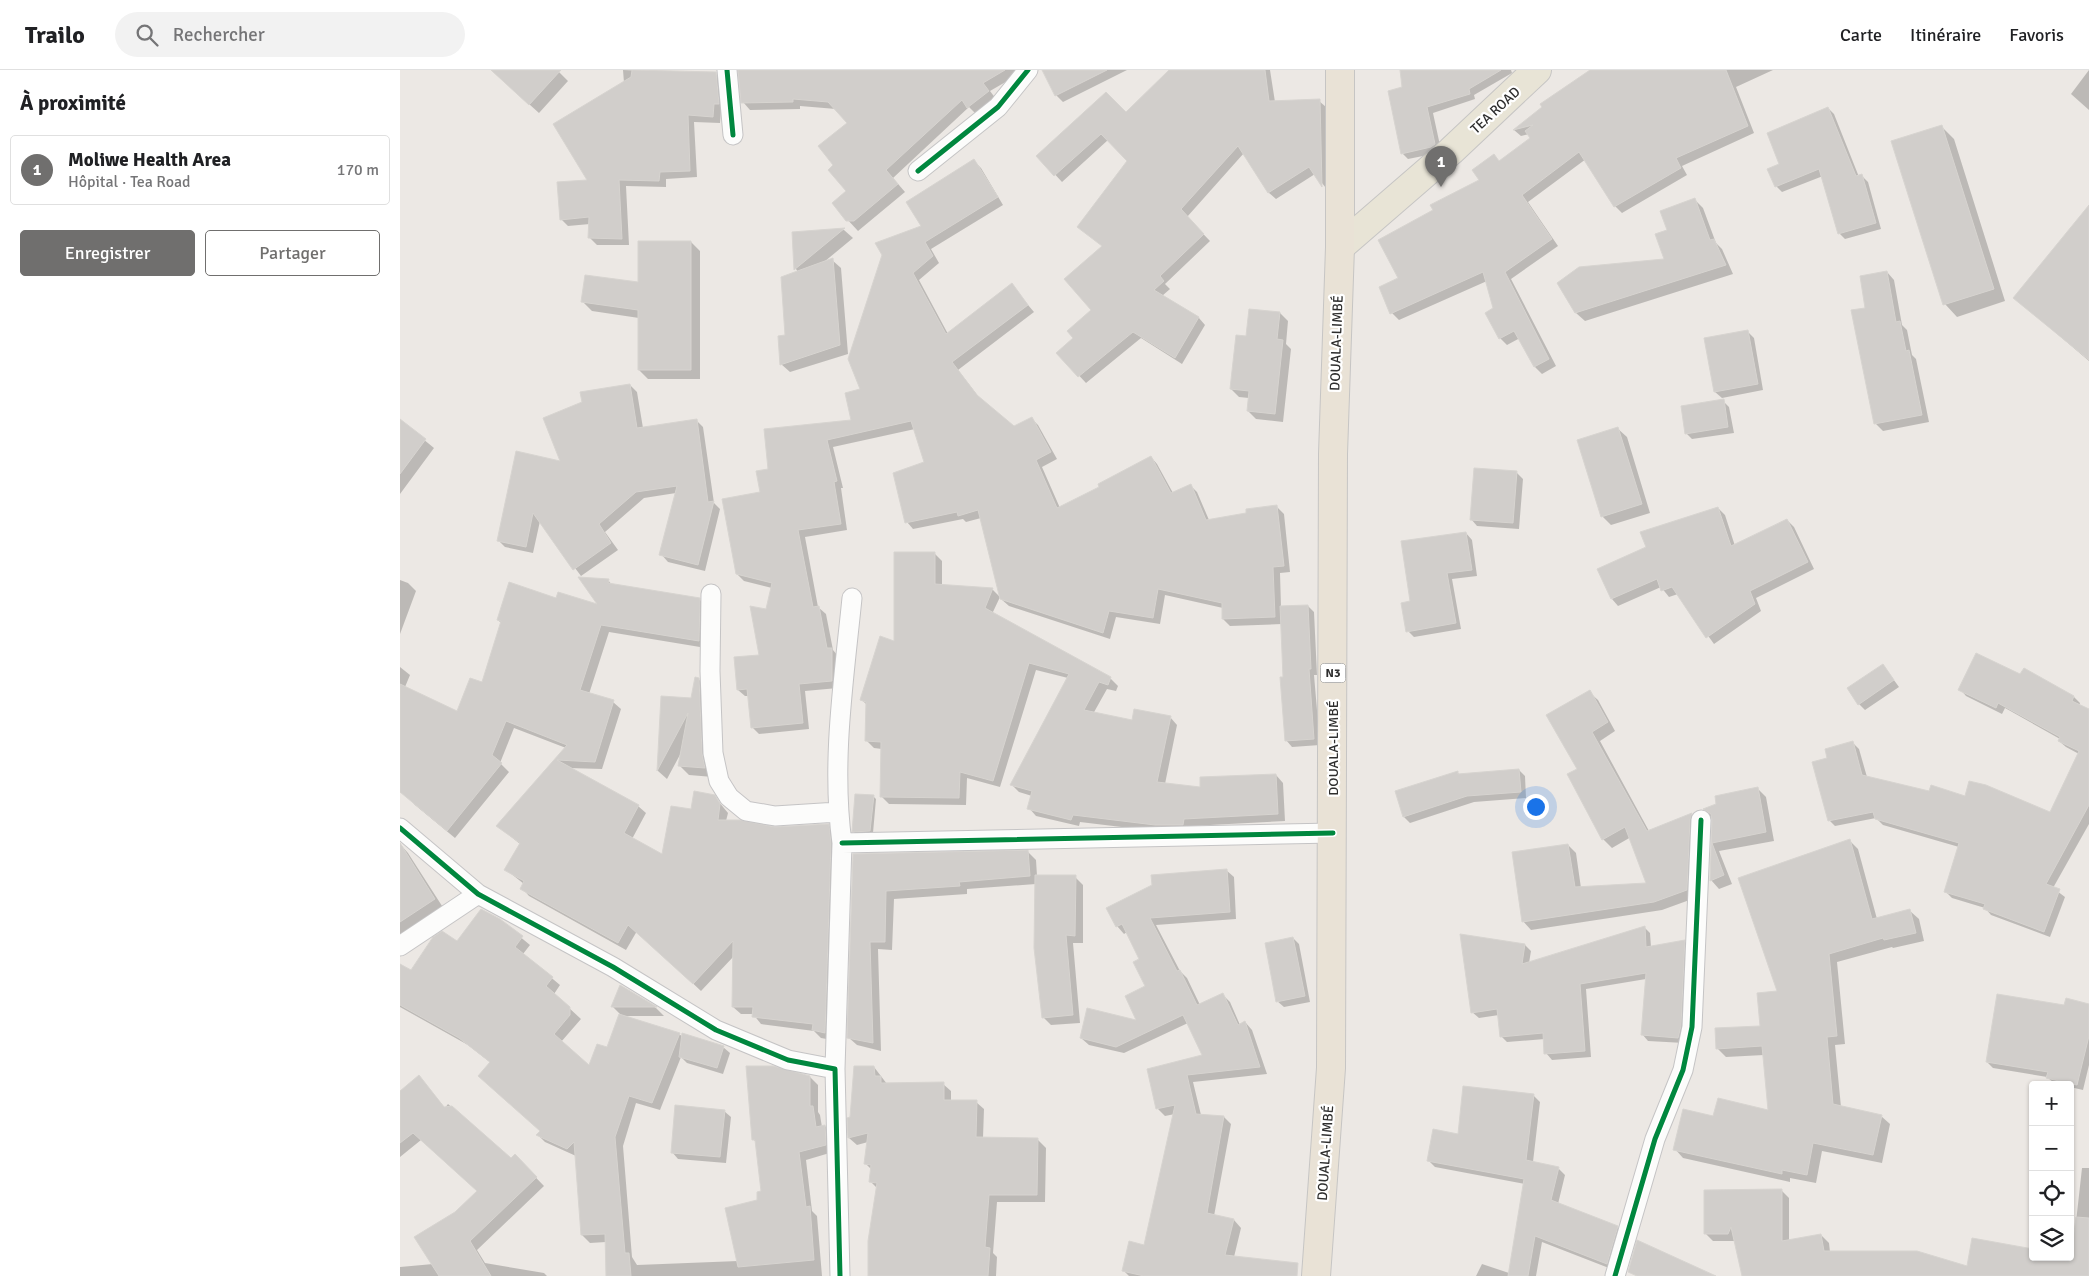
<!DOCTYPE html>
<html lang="fr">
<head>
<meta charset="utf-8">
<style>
  :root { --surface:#fff; --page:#f2f2f2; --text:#202124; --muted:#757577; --line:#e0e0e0; --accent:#706f6e }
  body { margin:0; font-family:Signika,sans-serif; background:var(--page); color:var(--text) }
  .controls { position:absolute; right:15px; bottom:15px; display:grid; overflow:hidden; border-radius:5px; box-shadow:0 1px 4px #0004 }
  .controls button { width:45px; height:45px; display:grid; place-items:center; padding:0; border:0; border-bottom:1px solid var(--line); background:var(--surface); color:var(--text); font:25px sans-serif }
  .you { position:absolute; left:1135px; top:736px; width:18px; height:18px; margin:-12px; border:4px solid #fff; border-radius:50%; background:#1a73e8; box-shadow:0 0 0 8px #1a73e833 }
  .badge { display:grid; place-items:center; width:32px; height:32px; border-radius:50%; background:var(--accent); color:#fff; font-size:16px; font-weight:700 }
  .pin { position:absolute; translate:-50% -41px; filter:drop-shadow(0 1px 2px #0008) }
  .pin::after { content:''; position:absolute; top:26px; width:18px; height:15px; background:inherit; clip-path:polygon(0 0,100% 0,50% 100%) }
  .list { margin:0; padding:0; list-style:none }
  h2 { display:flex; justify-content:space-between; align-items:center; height:65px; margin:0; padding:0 20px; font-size:21px }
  h2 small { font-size:16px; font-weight:400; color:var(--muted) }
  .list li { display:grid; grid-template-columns:32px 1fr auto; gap:15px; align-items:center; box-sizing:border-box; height:70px; margin:0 10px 10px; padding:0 10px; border:1px solid var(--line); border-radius:5px }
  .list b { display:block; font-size:19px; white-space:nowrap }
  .list p { margin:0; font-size:16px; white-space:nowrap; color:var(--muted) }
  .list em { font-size:16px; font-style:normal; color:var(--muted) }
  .actions { display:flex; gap:10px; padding:15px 20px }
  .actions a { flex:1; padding:11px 0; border:1px solid var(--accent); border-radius:5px; text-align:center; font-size:18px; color:var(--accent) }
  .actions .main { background:var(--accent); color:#fff }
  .icon { flex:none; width:28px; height:28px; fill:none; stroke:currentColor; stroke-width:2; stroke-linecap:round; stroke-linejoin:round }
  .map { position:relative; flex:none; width:1689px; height:1206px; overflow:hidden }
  header { display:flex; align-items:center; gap:30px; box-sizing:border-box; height:70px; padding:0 25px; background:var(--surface); border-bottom:1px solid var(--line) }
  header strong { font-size:24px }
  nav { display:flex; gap:28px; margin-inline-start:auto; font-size:18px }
  .search { width:350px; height:45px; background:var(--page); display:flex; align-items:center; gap:12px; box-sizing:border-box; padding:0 18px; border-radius:28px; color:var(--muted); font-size:19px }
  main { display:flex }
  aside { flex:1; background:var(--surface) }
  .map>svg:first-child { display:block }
  .shadow { fill:#0003 }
  .building { fill:#d1cecb; stroke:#d7d4d0 }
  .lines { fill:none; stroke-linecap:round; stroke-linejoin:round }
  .minor-casing { stroke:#c5c4c5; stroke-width:21 }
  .primary-casing { stroke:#c6c5c4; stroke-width:30 }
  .trunk-casing { stroke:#c6c5c4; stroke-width:30 }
  .minor { stroke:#fcfcfb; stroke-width:19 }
  .primary { stroke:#e8e4d6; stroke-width:28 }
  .trunk { stroke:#e9e2d6; stroke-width:28 }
  .cycleway-casing { stroke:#fff; stroke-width:8 }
  .cycleway { stroke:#00873e; stroke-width:5 }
  .labels { text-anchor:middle; stroke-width:4.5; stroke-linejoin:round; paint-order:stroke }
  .shield { fill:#fff; stroke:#6d6d6d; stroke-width:1 }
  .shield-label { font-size:12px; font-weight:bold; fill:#2e2e2e }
  .street-label { font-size:14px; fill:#2e2e2e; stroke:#fff }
</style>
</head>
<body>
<header>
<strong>Trailo</strong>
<div class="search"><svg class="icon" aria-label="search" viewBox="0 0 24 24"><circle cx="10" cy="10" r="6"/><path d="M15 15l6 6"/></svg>Rechercher</div>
<nav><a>Carte</a><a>Itinéraire</a><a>Favoris</a></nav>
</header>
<main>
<aside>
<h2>À proximité<small></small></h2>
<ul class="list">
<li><span class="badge">1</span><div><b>Moliwe Health Area</b><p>Hôpital · Tea Road</p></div><em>170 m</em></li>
</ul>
<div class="actions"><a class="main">Enregistrer</a><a>Partager</a></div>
</aside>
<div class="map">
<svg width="1689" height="1206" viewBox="0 0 1689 1206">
  <rect width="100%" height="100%" fill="#ece8e4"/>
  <path class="shadow" d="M91,0H157L168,11L139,43Z
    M223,0L315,4L322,11L325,40H321L320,53L294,52L297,107L266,109V117L226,116L229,175H197L190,168V154L168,156L161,149L189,111L224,13Z
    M338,0H626L590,21L596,29L576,44L569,37L493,108L505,122L458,161L433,134L448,122L435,95L449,53L436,39L400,36V39L350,40L343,32Z
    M644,0H727L663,32L656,25Z
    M771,0H870L875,32L919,31L926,37L929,122L915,104L876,129L869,123L844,83L787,147L810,171L765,214L770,219L762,226L799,248L805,255L782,294L741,268L686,313L658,283L674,268L693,240L703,177L729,91L708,70L662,112L638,86L726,44Z
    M1001,0H1111L1112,3L1074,25L1075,29L1033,43L1041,80L1038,83L1008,89L1002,83L1004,18Z
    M1193,0H1373L1336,17L1354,63L1282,96L1287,105L1222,143L1215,136L1186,89L1128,132L1158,176L1111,209L1156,296L1142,304L1135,297L1120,268L1107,275L1100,268L1087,211L999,250L992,243L1000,209L1034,140L1081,110L1100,92L1132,68L1129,64L1121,66L1114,60Z
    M1689,0V40L1671,24Z
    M1428,38L1434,44L1459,107L1462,106L1468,112L1481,159L1445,169L1439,163L1423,106L1382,122L1376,116L1381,95Z
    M1541,56L1554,69L1605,231L1557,247L1545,234Z
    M574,91L581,98L603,135L531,179L539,193L519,210L548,264L611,215L634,242L558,300L581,330L614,358L631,348L638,355L657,389L642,397L660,438L701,417L751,387L757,394L773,423L790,415L797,422L809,450L847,444L877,437L884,444L890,502L880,503L881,537L908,536L914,542L917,605H914L920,675L892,677L886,670L882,554L830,556L823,549V538L765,525L760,554L716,547L710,569L609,536L601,529L581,448L566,452L563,449L513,459L507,452L526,393L515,359L433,377L443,418H441L447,460L405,467L418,537L426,544L433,580L438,586V618L405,621L409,659L359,664L352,657L349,626H345L338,620L361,586L372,518L344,511L337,504L370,400L452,351L523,157Z
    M1295,130L1303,138L1316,173L1322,179L1333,204L1185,251L1176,243L1265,190L1269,161Z
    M1689,137V291L1615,228Z
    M444,160L453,168L424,192L432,190L441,198L448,284L390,302L381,294L398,202L396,199L394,163Z
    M291,172L300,181V309H248L239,300V248L192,241L183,232L239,214Z
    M1487,202L1494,210L1502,255L1507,260L1512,285L1516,289L1529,352L1483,361L1475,353L1467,239Z
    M880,243L888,251L886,274L891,279L883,352L856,349L848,341L849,328L839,327L831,319L847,267Z
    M1347,261L1354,268L1363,320L1322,328L1315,322Z
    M230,315L237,322L243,358L296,350L303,357L314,433L320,439L305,501L268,492L261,484L276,423L244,428L205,462L218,480L181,506L140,451L133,483L105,477L98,470L162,392Z
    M1323,331L1329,337L1334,363L1292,369L1286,363Z
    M0,350L34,378L0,424Z
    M1217,358L1227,367L1250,443L1211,455L1202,446Z
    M1117,403L1123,409L1119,459L1077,456L1071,449Z
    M1318,438L1325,445L1335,476L1387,450L1394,457L1414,499L1356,528L1361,541L1314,574L1278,524L1269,527L1261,517L1218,536L1212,529L1247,478Z
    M1066,463L1072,470L1077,506L1052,509L1061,559L1014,567L1008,561L1011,532Z
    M534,483L542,491V515L593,520L600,527L592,544L710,608L718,616L716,621L707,619L693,644L733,652L770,647L777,655L765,714L801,718L876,705L883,713L885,751L791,756L790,762H763L680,752L679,756L636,746L629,738L632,726L619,722L612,715L668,608L636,600L600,717L567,708L566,735L489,734L481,726L482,679L474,678L467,671V635L461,629L495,572Z
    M0,510L8,513L16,521L0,564Z
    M208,510L212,515L299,529L307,537L306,578L209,562L189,624L213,632L221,639L202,699L168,698L238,736L246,743L232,769L263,786L292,741L314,726L328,743L326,751L375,758L428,755L436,763L432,970L421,968L414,961L361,954L353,944H341L333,937L334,886L301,921L237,861L226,880L129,826L122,818L124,814L105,799L120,774L98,756L166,678L114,658L100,693L109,702L55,768L15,735L0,717V597L10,605L5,617L58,642L83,614L102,554L98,550L157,529L200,537Z
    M1483,595L1499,617L1465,640L1459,634Z
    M1621,606L1674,627L1680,633L1679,636L1689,641V754L1653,818L1665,827L1650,867L1591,845L1585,838L1552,828L1545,821L1559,777L1483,755L1476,748L1435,756L1429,750V688L1452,672L1459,679L1467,707L1530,722L1651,744L1679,684L1666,677L1659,671L1660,669L1605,638L1602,644L1566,626L1560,619Z
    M298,609L308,618L313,707L289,705L280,696L282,681L267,709L258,701L263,628L292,629Z
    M1189,622L1198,630L1215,661L1200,671L1249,761L1292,745L1300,753L1295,828L1262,840L1131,860L1123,851L1168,775L1176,783L1181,818L1248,814L1231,767L1212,778L1203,769L1169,705L1179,700Z
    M1119,700L1125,706L1126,728L1074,732L1010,753L1004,747L997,722L1057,702L1060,705Z
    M1358,719L1366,727L1374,771L1319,781L1332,814L1319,819L1311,810L1313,750L1305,740Z
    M473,726L476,729L473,763L456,764L453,761Z
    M1449,770L1458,779L1477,849L1510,841L1519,849L1524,871L1493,878L1492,877L1437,892L1445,974L1435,975L1441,1037L1481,1046L1490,1054L1482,1093L1422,1081L1416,1113L1390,1108V1112L1283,1088L1275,1079L1314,1048L1370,1041L1364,985L1326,987L1317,978L1362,957Z
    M0,774L8,783L44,839L0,867Z
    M628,782L636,790L637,806L675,807L683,815V873H673L680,953L651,955L643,947L636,814L567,819V824L494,829L492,880L478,879L481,981L457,975L448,967L454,785Z
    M826,800L834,807L836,849L756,855L780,901L787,908L800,935L823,925L830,932L840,955L845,952L852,960L867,1004L793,1012L801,1045L824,1047L831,1054L814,1146L834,1150L841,1158L834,1187L871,1206H729L723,1200L745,1176L775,1044L765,1046L758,1039L748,1000L804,986L788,953L724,983L689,975L681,968L738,951L747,917L740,889L727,862L724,864L717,856Z
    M100,850L130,875L123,884L160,915L154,924L181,949L161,972L189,997L207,979L220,944L213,937L221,916L256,938L264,946H224L279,964L283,967L323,977L330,983L323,1004L287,993L281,987L260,1040L236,1033L223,1076L232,1187L237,1195L338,1191L362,1122L356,1072L353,1069L410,1007L418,1015V1042L420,1045L422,1057L425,1056L432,1064L433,1082L406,1090L412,1141L417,1146L422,1206H208L206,1172L190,1173L182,1165L176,1086L145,1072L138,1065L141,1061L91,993L68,975L0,937V895L12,902Z
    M1244,857L1250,863L1251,877L1284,871L1290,877L1284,973L1248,971L1242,964L1246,909L1186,919L1191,987L1152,990L1146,983L1145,969L1107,972L1101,966L1099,945L1079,948L1072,942L1125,875L1131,881L1129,893Z
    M893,868L899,874L910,932L884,937L877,931Z
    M1689,935V995L1683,1020L1670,1017V1015L1654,1013L1647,1007L1593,998L1587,992L1665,936Z
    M474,997L487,1014H543L551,1021V1031L576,1032L584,1039L583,1068L638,1070L646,1078L645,1132H597L593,1183L597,1187L596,1206H469L478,1119L471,1112L472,1100L466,1094L468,1072L457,1075L449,1068V1049L451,1048Z
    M26,1015L45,1038L48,1034L111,1090L115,1086L144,1116L77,1180L85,1193L144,1203L147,1206H0V1197L33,1194L56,1143L78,1121L21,1070L0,1087V1023Z
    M1133,1025L1140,1032L1133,1092L1158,1098L1165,1105L1158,1134L1217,1157L1224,1164L1214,1200L1142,1172L1136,1206H1076L1082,1194L1109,1203L1125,1114L1035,1097L1028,1090L1059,1066Z
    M324,1041L331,1047L326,1093L278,1089L272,1082Z
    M1682,1098H1689V1206H1537L1568,1197L1633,1187L1672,1188Z
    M1381,1120L1389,1128V1171L1421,1165L1429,1173L1430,1182L1525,1206H1343L1335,1171H1313L1306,1164Z"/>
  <path class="building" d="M91,0H161L129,35Z
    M232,0L316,2L319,34H314L313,47L288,45L290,101L260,102L259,111L219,110L222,169L188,168L189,147L160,150L157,112L187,110L153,54L231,7Z
    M338,0H605L583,13L589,21L567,38L562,30L486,100L498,114L454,151H446L432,133L446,121L428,100L433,95L418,76L447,53L428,32L393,29V32L341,33Z
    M642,0H707L655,26Z
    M769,0H865L869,31L920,29L922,117L909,97L868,123L838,76L781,139L804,164L760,206L764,211L754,220L799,247L775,288L733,262L678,307L656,283L673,268L667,261L691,240L664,209L702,176L677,157L727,91L701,64L654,106L636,86L706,22L726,42Z
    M1000,0H1101L1069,19L1070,24L1027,37L1035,74L1031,77L1001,84L988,21L1002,17Z
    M1190,0H1326L1348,56L1276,88L1281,98L1214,137L1179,82L1122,125L1152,169L1105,202L1149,289L1134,297L1114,261L1099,269L1085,243L1093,238L1083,202L990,244L979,217L998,208L978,170L1033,140L1030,135L1079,110L1072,100L1094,84L1099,91L1130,68L1125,61L1133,55L1113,60L1142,37L1140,34Z
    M1428,37L1456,106L1462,104L1476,153L1438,164L1419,99L1375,117L1367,99L1379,94L1367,63Z
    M1542,55L1594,219L1543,235L1491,71Z
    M574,89L598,127L525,172L533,186L513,203L546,264L612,213L628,235L552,292L577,325L614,356L632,347L651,382L636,390L657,438L699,417L698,414L751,386L771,423L791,414L806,450L846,443V439L877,435L884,496L873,497L875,547L822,549V533L758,519L753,548L709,541L703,563L600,529L578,440L558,446L557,442L505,453L493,403L524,392L511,351L427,370L437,411L434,412L441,454L398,460L413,537L419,536L427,578H432V611L399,614L403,653L351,658L347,619L337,620L334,587L359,585L350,536L366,539L372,513L336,504L322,429L360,422L356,401L368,399L364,359L451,350L445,323L460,319L448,289L482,185L475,173L521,156L506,132Z
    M1295,128L1310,170L1314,169L1326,195L1175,243L1157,213L1179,197L1264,189L1255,164L1267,160L1260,141Z
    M1689,135V290L1613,228Z
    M445,158L394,200L392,162Z
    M238,171H291V300H238V240L181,232L185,205L238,212Z
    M433,188L440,275L380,295L378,266L385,265L381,207Z
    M1487,201L1496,252L1500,251L1506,281L1509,280L1522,345L1474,354L1451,240L1465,238L1460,206Z
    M849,239L880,242L877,269L883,270L875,344L847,341L849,321L830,319L836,265L846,266Z
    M1348,260L1358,314L1314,322L1304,268Z
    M230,314L237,358L297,349L308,432L314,431L298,495L259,485L277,416L236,422L199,454L211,473L173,500L133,443L126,477L97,471L116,381L160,391L143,348L182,332L180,322Z
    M1324,329L1328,357L1285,364L1281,336Z
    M0,349L26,369L0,404Z
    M1218,357L1242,434L1201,447L1177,370Z
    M1074,398L1117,401L1113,453L1070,450Z
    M1318,437L1331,476L1387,449L1408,492L1350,521L1355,534L1306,568L1272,517L1261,521L1257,509L1211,529L1197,499L1246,477L1240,462Z
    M1066,462L1072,500L1047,503L1056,553L1006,562L1001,533L1010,531L1001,471Z
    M494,482H535V514L593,518L585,538L711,607L708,615L699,612L684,640L732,650L734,639L771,646L757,712L800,717V707L876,704L878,744L784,749L783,755H755L673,745L671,750L627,739L632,721L610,715L669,604L629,593L593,711L560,702L559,728L480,727L481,672L465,671L466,632L460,630L480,566L494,571Z
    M178,507L209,509L208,513L300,528L299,571L201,555L180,620L214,630L195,692L157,690L239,735L224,763L262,784L271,736L291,739L294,721L315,725L320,734L318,750H340L375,757L429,754L431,773L425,963L412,960L413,954L352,947L353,937H332L333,871L293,914L228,855L218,873L120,819L124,811L104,800L120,773L96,756L167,675L106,651L92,685L102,693L47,761L0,722V614L57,641L70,608L82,612L101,551L97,550L109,512L156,528L158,522L197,534Z
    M908,535L911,599H909L914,669L885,671L880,607H883L880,536Z
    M1576,583L1620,604L1624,598L1674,626L1672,631L1689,639V735L1646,814L1660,819L1644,862L1583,839L1585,834L1544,822L1559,773L1475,749L1473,742L1428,751L1412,692L1427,688L1425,679L1453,671L1462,705L1529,721L1531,715L1565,726L1569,711L1586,715L1650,742L1679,681L1658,671L1660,667L1598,633L1596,638L1558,620Z
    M1483,594L1494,610L1458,635L1447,618Z
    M295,607L299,608L302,683L305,698L278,696L288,643L257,701L261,626L291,628Z
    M1190,620L1208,652L1192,662L1247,761L1292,743L1290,750L1287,820L1254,832L1122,852L1112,782L1168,774L1175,817L1246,813L1225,757L1202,770L1167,704L1177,699L1146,645Z
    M1119,699L1121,722L1067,726L1003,747L995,721L1058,701V704Z
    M1358,717L1366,762L1312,773L1324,805L1310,811L1312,750L1311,744L1303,739L1316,734L1315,726Z
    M455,724L474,725L470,761L452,762Z
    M1450,769L1472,849L1510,839L1516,863L1484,870L1483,868L1429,884L1437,966L1427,967L1433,1034L1482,1045L1473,1085L1413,1073L1407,1105L1382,1100V1104L1273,1080L1283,1039L1313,1046L1318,1028L1368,1040L1362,976L1316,979L1315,958L1360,956L1357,923L1377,921L1338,808Z
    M0,773L35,829L0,852Z
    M628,780L630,806L559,812L560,816L486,821L485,872H470L473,973L447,968L453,784Z
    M827,799L830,842L750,848L777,901L780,900L797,935L823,923L838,955L845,951L860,997L787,1005L796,1044L824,1046L807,1143L834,1149L825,1185L898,1193L897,1206H744L722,1201L729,1171L744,1175L775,1035L756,1039L747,999L802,985L783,945L716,977L680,968L687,938L736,950L725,926L745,916L733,892L739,889L722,854L716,857L706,838L752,815L751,805Z
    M635,805H676L675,866L666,865L673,945L642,948L634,878Z
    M81,839L100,849L123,866L115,877L153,907L146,916L170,937V945L154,964L189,995L197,974L207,977L219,944L280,963L252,1033L229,1026L215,1067L225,1183H229L231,1206H206L205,1164L181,1165L174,1072L167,1079L136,1065L140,1061L78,1006L90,992L59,968L0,935V894L11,900L33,867L42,861L57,871Z
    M1245,856L1246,877L1285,870L1281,956L1278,968L1241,965L1246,903L1180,914L1185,981L1144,984L1143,963L1100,967L1097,939L1071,943L1060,864L1125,874L1122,894Z
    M893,867L905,926L876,932L865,873Z
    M220,915L257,937H211Z
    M1597,924L1664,935L1666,928L1689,934V966L1677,1015L1646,1008L1648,1002L1586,992Z
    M282,963L324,976L317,998L279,987Z
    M346,996H373L410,1006V1036H413L416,1057L425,1055L426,1075L399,1082L406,1137L410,1136L414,1190L338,1197L325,1138L357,1130V1122L361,1121L355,1070H352Z
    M454,996H474L475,1006H481V1013L544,1012V1030H577L576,1067L638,1068L637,1125H589L585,1177L590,1178L588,1206H468V1171L477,1113L469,1112L471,1095L464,1094L468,1063L448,1068L447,1048L450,1047Z
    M19,1005L44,1037L52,1036L111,1088L115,1084L137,1107L70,1171L91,1206H39L14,1167L55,1142L77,1121L13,1063L0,1073V1021Z
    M1063,1016L1134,1024L1126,1090L1159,1097L1151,1130L1218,1156L1207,1194L1135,1166L1128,1206H1108L1124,1109L1027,1091L1033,1059L1058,1064Z
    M275,1035L325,1040L320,1087L271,1083Z
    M1382,1119V1171L1421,1164L1424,1181H1517L1567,1196L1572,1168L1633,1179V1187H1671L1676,1147L1689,1148V1206H1342L1331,1157L1328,1164H1304V1120Z
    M1237,1170L1316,1206H1237L1228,1202Z"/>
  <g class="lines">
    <defs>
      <path id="minor" d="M327,0L333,65
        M518,101L598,37L628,0
        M311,524L310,601L313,683L319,711L329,727L346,741L375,746L438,742
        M0,758L78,824L213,897L316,960L388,990L435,999L440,1206
        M442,773L933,763
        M0,876L78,824
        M435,999L442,773C431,692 444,609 452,528
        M1215,1206L1255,1069L1283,1000L1292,957L1301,750"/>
      <path id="primary" d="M940,177L1051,81L1137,0"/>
      <path id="trunk" d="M916,1206L931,998L933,384L940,177V0"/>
    </defs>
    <use href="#minor" class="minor-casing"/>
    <use href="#primary" class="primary-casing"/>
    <use href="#trunk" class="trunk-casing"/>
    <use href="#minor" class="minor"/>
    <use href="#primary" class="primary"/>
    <use href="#trunk" class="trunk"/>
    <defs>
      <path id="cycleway" d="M327,0L333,65
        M518,101L598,37L628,0
        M0,758L78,824L213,897L316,960L388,990L435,999L440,1206
        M442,773L933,763
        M1215,1206L1255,1069L1283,1000L1292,957L1301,750"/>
    </defs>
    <use href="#cycleway" class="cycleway-casing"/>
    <use href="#cycleway" class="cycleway"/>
  </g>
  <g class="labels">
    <rect class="shield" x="920.5" y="593.5" width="25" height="19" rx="4"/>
    <g class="shield-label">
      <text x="933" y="607">N3</text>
    </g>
    <g class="street-label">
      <text transform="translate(1095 40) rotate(-43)" y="5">TEA ROAD</text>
      <text transform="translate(936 273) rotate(-88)" y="5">DOUALA-LIMBÉ</text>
      <text transform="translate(933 678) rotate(-90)" y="5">DOUALA-LIMBÉ</text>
      <text transform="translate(925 1083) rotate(-86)" y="5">DOUALA-LIMBÉ</text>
    </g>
  </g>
</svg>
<div class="controls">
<button>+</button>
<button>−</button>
<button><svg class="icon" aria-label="locate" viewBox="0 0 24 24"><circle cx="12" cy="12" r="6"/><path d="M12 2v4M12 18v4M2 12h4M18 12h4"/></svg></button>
<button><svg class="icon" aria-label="layers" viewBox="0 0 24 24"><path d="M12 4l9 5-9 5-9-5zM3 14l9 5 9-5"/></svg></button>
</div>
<div class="you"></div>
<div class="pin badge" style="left:1041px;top:117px">1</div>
</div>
</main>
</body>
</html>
